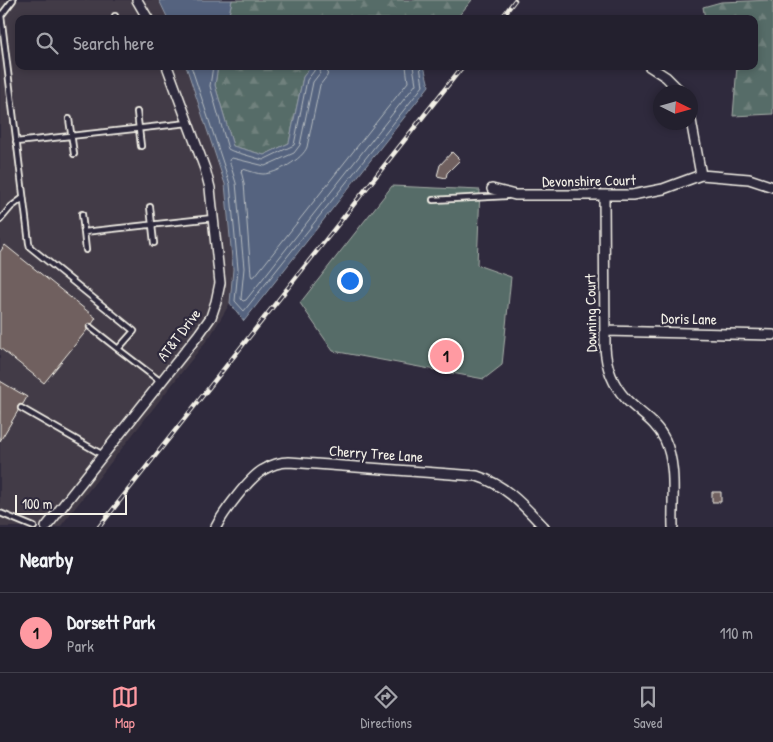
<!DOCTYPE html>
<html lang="en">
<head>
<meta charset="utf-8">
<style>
  :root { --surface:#23202e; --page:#2f2d3a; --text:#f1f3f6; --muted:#a3a3aa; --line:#403e4a; --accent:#ff9aa2 }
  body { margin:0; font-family:"Patrick Hand",sans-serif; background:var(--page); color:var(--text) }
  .compass { position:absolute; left:653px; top:85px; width:45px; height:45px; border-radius:50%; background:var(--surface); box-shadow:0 2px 8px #0003; rotate:95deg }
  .scale { position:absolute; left:15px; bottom:12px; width:112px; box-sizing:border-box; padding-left:5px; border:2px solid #f4f1e8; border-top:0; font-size:14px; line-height:18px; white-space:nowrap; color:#f4f1e8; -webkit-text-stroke:4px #2f2a3d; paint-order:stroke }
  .you { position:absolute; left:349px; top:280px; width:18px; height:18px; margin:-12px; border:4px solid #fff; border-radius:50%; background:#1a73e8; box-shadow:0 0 0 8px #1a73e833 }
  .badge { display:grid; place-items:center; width:32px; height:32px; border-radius:50%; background:var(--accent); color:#111; font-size:16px; font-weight:700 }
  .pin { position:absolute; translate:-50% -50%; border:2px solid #fff; box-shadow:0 1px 5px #0006 }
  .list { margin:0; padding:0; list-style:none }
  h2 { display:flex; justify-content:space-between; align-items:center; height:65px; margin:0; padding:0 20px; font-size:21px }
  h2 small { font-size:16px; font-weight:400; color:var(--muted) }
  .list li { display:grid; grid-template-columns:32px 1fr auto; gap:15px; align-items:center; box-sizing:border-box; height:80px; padding:0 20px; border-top:1px solid var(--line) }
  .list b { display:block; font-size:19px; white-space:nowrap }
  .list p { margin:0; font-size:16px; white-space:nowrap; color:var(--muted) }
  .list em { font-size:16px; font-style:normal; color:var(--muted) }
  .icon { flex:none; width:28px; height:28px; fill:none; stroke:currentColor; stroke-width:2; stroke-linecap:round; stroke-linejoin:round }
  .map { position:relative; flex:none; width:773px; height:527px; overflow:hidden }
  .search { position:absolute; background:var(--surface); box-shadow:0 2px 8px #0003; left:15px; right:15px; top:15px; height:55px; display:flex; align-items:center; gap:12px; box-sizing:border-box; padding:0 18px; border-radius:10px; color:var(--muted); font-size:19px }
  .sheet { height:145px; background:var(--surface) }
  nav { display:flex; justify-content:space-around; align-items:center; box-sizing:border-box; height:70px; border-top:1px solid var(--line); background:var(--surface); font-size:14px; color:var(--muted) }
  nav a { display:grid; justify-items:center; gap:2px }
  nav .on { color:var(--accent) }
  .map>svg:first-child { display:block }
  .built { fill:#423a47 }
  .green { fill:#576c67; stroke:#a6aea8 }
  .forest { fill:url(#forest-firs); stroke:#a6aea8 }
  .water { fill:#54647f; stroke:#949ca9 }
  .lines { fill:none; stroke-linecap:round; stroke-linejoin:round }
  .shore { stroke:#b4b9be; stroke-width:1 }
  .building { fill:#70615e; stroke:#f4f1e8 }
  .service-casing { stroke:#f4f1e8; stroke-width:8 }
  .minor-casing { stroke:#f4f1e8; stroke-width:12 }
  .service { stroke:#2f2a3d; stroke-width:4.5 }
  .minor { stroke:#2f2a3d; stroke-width:9 }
  .rail-casing { stroke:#f4f1e8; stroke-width:4.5 }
  .rail { stroke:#2f2a3d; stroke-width:2.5; stroke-dasharray:8; stroke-linecap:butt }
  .labels { text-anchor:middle; stroke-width:4.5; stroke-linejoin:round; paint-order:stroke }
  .street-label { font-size:15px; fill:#f4f1e8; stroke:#2f2a3d }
</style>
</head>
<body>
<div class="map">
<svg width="773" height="527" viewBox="0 0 773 527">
  <defs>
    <pattern id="forest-firs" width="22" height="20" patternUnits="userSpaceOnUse" patternTransform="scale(1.25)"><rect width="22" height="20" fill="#576c67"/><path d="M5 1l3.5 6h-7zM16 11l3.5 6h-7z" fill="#70817d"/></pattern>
  </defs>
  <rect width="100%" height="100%" fill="#2f2a3d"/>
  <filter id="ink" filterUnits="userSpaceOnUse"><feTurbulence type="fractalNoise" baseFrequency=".02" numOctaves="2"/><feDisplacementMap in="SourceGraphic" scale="10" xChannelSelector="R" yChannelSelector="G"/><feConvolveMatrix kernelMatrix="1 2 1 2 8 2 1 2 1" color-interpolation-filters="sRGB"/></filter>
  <g filter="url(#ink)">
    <path class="built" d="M0,0H159L168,19H19V66H186L225,184L233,269L230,303L211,335L60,527H0Z"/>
    <path class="green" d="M392,186L480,190L477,265L511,277L502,365L484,379L333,351L300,303Z"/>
    <path class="forest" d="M232,0H472L456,19H228Z
      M773,0V114L733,116L737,66H754V19H705L703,7L721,2Z
      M218,66H311L303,77L289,143L264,155L233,146L215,85Z"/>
    <path class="water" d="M159,0H232L228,19H168Z
      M186,66H218L215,85L233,146L264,155L289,143L303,77L311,66H424L429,86L244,321L230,303L233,269L225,184Z"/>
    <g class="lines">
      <path class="shore" d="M191,66L230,184L238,269L235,301L244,311L423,86L420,66
        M213,66L210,86L228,149L232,151L263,160L294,145L307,80L314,71L315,66
        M321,66L320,73L313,82L300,145L294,153L265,166L232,158L229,160L236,183L244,268L241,299L243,301L246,300L416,84L413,66
        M329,66L327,76L320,85L307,147C303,159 276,174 263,174C257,174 250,171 243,169L241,171L244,183L251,275L252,277L255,276L408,82L406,66"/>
    </g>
    <path class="building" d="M452,152L460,160L447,173L446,178L437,176L440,165Z
      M5,245L96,318L92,324H87V330L44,383L0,348V252Z
      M0,381L27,397L23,404L18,406V411L0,441Z
      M712,492H721V502H712Z"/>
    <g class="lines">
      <defs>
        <path id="service" d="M0,15H1L29,243L30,247L134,331L118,349L161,382
          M115,16V19
          M0,17L13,0
          M137,112L141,146
          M69,119L74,154
          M16,142L188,123
          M433,200L507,196
          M150,207L154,243
          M82,214L86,250
          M0,220L11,207L23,198
          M84,232L213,218
          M90,327L118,349
          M21,408L103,455
          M0,513L34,527"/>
        <path id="minor" d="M137,0L148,19
          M649,66L666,77L681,92
          M690,115L701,175
          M492,189L515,195H632L663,189L701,175L749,179L773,187
          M604,195L605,347C606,366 612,384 626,399C639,413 656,421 665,440C677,466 672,499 673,527
          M605,331L773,335
          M46,527L199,334L211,317L216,302L220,283L212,208L210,188L205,169L167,66
          M216,527C223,513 249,478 263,470C271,465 279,462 289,462L477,476C506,485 524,506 544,527"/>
      </defs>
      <use href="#service" class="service-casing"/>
      <use href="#minor" class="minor-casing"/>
      <use href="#service" class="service"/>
      <use href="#minor" class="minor"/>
      <defs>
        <path id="rail" d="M501,19L515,0
          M99,527L463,66"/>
      </defs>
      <use href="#rail" class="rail-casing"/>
      <use href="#rail" class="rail"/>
    </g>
  </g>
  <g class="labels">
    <g class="street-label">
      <text transform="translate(589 181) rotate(-1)" y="5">Devonshire Court</text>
      <text transform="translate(591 313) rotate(-91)" y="5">Downing Court</text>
      <text transform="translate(689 319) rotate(1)" y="5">Doris Lane</text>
      <text transform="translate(179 335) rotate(-53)" y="5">AT&amp;T Drive</text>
      <text transform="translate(376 454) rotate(4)" y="5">Cherry Tree Lane</text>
    </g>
  </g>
</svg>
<svg class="compass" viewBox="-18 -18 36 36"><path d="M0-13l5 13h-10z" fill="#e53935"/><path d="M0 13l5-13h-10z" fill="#a3a3aa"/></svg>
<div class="scale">100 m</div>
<div class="you"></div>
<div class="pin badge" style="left:446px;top:356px">1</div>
<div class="search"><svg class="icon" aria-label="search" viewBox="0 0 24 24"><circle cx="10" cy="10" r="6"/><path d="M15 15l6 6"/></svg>Search here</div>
</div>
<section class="sheet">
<h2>Nearby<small></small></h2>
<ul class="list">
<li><span class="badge">1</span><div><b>Dorsett Park</b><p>Park</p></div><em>110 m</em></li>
</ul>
</section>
<nav>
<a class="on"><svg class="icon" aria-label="map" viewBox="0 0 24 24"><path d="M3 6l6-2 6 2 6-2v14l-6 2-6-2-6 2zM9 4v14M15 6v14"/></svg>Map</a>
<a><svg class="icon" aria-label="directions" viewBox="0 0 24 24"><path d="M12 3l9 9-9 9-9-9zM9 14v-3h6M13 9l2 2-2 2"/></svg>Directions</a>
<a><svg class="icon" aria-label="saved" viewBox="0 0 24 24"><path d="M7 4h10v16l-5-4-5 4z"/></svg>Saved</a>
</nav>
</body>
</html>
